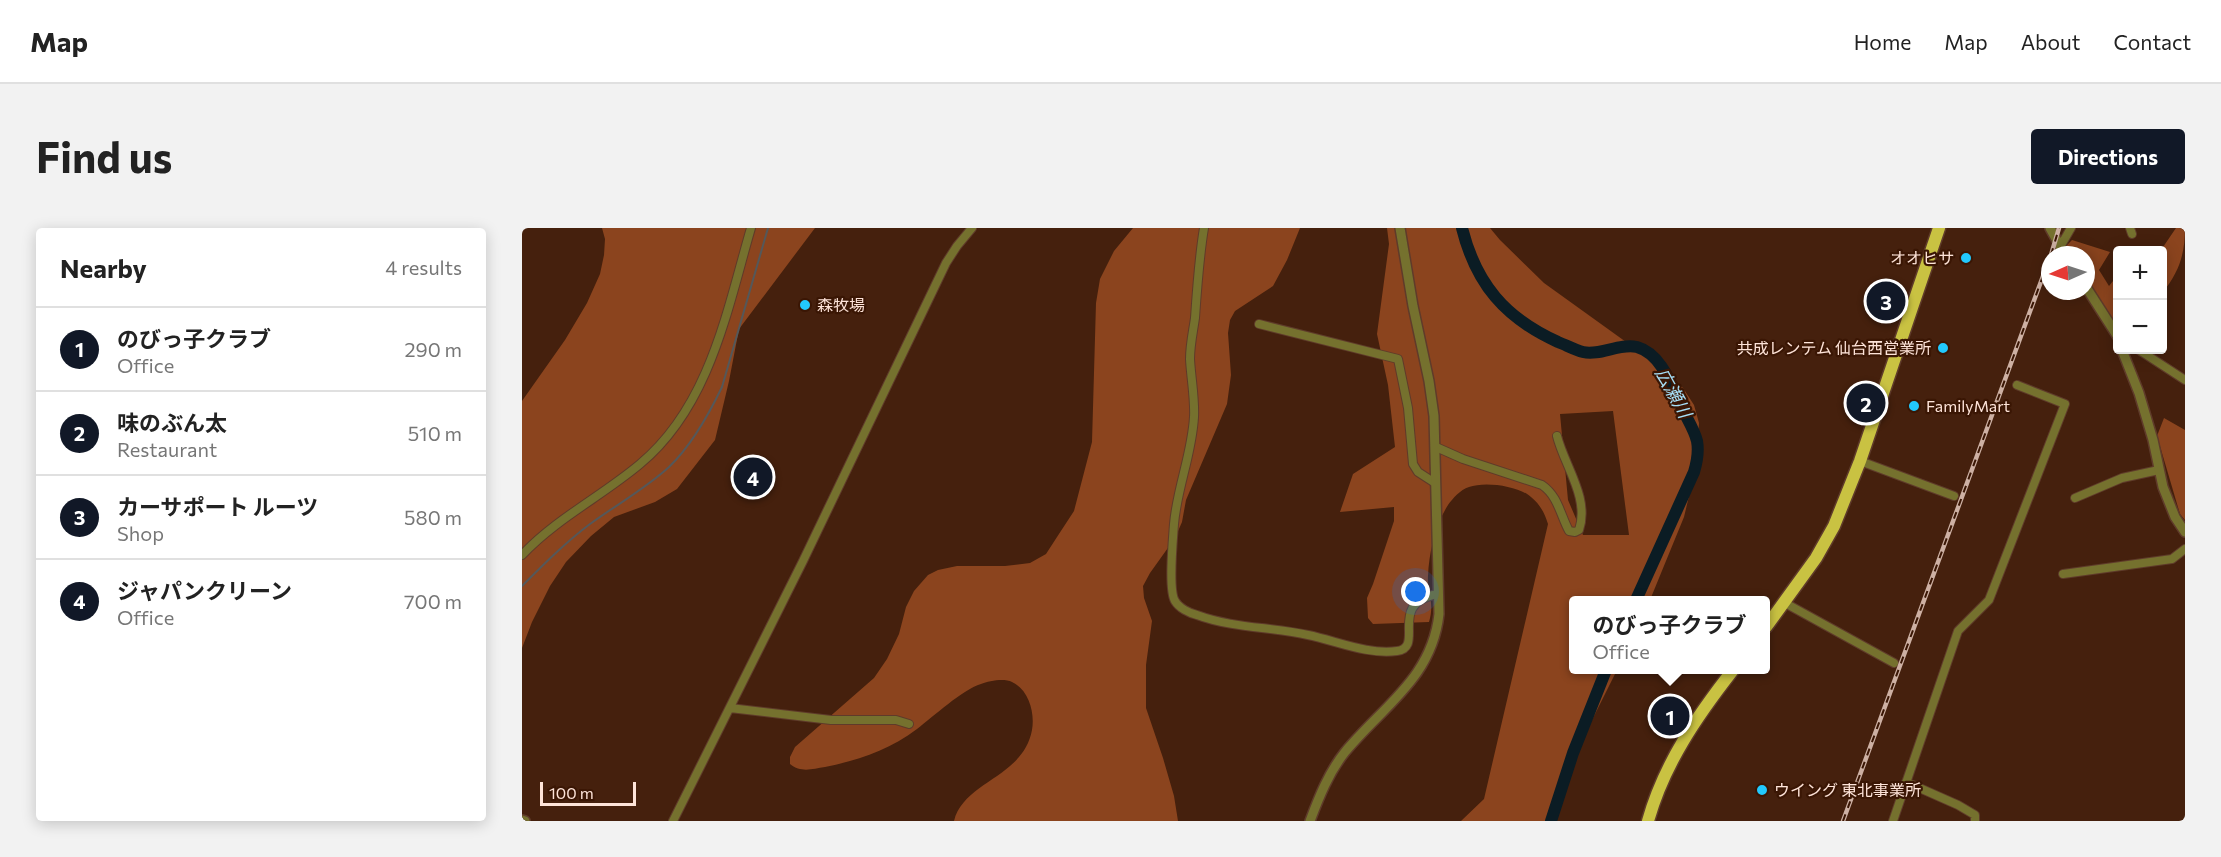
<!DOCTYPE html>
<html lang="en">
<head>
<meta charset="utf-8">
<style>
  :root { --surface:#fff; --page:#f2f2f2; --text:#222; --muted:#767676; --line:#e0e0e0; --accent:#111827 }
  body { margin:0; font-family:Commissioner,"Noto Sans JP",sans-serif; background:var(--page); color:var(--text) }
  .controls { position:absolute; right:18px; top:18px; display:grid; overflow:hidden; border-radius:6px; box-shadow:0 3px 15px #0003 }
  .controls button { width:54px; height:54px; display:grid; place-items:center; padding:0; border:0; border-bottom:2px solid var(--line); background:var(--surface); color:var(--text); font:30px sans-serif }
  .compass { position:absolute; left:1519px; top:18px; width:54px; height:54px; border-radius:50%; background:var(--surface); box-shadow:0 3px 15px #0003; rotate:267deg }
  .scale { position:absolute; left:18px; bottom:15px; width:96px; box-sizing:border-box; padding-left:6px; border:3px solid #fee4d9; border-top:0; font-size:16px; line-height:21px; white-space:nowrap; color:#fee4d9; -webkit-text-stroke:4px #3a1604; paint-order:stroke }
  .you { position:absolute; left:894px; top:364px; width:21px; height:21px; margin:-15px; border:4px solid #fff; border-radius:50%; background:#1a73e8; box-shadow:0 0 0 9px #1a73e833 }
  .badge { display:grid; place-items:center; width:39px; height:39px; border-radius:50%; background:var(--accent); color:#fff; font-size:20px; font-weight:700 }
  .pin { position:absolute; translate:-50% -50%; border:3px solid #fff; box-shadow:0 2px 6px #0006 }
  .popup { position:absolute; left:1047px; top:368px; width:201px; height:78px; box-sizing:border-box; display:grid; place-content:center; border-radius:6px; background:var(--surface); filter:drop-shadow(0 2px 4px #0005); font-size:20px; white-space:nowrap; color:var(--muted) }
  .popup b { font-size:22px; color:var(--text) }
  .popup::after { content:''; position:absolute; left:50%; top:100%; margin-left:-12px; border:12px solid transparent; border-top-color:var(--surface) }
  .list { margin:0; padding:0; list-style:none }
  h2 { display:flex; justify-content:space-between; align-items:center; height:78px; margin:0; padding:0 24px; font-size:26px }
  h2 small { font-size:20px; font-weight:400; color:var(--muted) }
  .list li { display:grid; grid-template-columns:39px 1fr auto; gap:18px; align-items:center; box-sizing:border-box; height:84px; padding:0 24px; border-top:2px solid var(--line) }
  .list b { display:block; font-size:22px; white-space:nowrap }
  .list p { margin:0; font-size:20px; white-space:nowrap; color:var(--muted) }
  .list em { font-size:20px; font-style:normal; color:var(--muted) }
  .map { position:relative; flex:none; width:1663px; height:593px; overflow:hidden; border-radius:6px }
  header { display:flex; align-items:center; gap:36px; box-sizing:border-box; height:84px; padding:0 30px; background:var(--surface); border-bottom:2px solid var(--line) }
  header strong { font-size:28px }
  nav { display:flex; gap:33px; margin-inline-start:auto; font-size:21px }
  .intro { display:flex; align-items:center; justify-content:space-between; box-sizing:border-box; height:144px; padding:0 36px }
  h1 { margin:0; font-size:42px }
  .button { padding:15px 27px; border-radius:6px; background:var(--accent); color:#fff; font-size:21px; font-weight:700 }
  main { display:flex; gap:36px; padding:0 36px }
  aside { flex:1; background:var(--surface); border-radius:6px; box-shadow:0 3px 15px #0003 }
  .map>svg:first-child { display:block }
  .forest { fill:#8b441e; fill-rule:evenodd }
  .lines { fill:none; stroke-linecap:round; stroke-linejoin:round }
  .stream { stroke:#54585a; stroke-width:2 }
  .river { stroke:#0b1c24; stroke-width:12 }
  .minor-casing { stroke:#5f3b2a; stroke-width:10 }
  .tertiary-casing { stroke:#5f3b2a; stroke-width:12 }
  .trunk-casing { stroke:#5f3b2a; stroke-width:15 }
  .minor { stroke:#75712e; stroke-width:8 }
  .tertiary { stroke:#75712e; stroke-width:9 }
  .trunk { stroke:#c9c242; stroke-width:12 }
  .rail-casing { stroke:#cdb0a3; stroke-width:4.5 }
  .rail { stroke:#3a1604; stroke-width:2; stroke-dasharray:7; stroke-linecap:butt }
  .poi-dot { fill:#22c9fd; stroke:#3a1604; stroke-width:2 }
  .labels { text-anchor:middle; stroke-width:4.5; stroke-linejoin:round; paint-order:stroke }
  .poi-label { font-size:16px; fill:#fee4d9; stroke:#3a1604; text-anchor:start }
  .water-label { font-size:18px; font-style:italic; fill:#a7e0f8; stroke:#3a1604 }
</style>
</head>
<body>
<header>
<strong>Map</strong>
<nav><a>Home</a><a>Map</a><a>About</a><a>Contact</a></nav>
</header>
<div class="intro"><h1>Find us</h1><a class="button">Directions</a></div>
<main>
<aside>
<h2>Nearby<small>4 results</small></h2>
<ul class="list">
<li><span class="badge">1</span><div><b>のびっ子クラブ</b><p>Office</p></div><em>290 m</em></li>
<li><span class="badge">2</span><div><b>味のぶん太</b><p>Restaurant</p></div><em>510 m</em></li>
<li><span class="badge">3</span><div><b>カーサポート ルーツ</b><p>Shop</p></div><em>580 m</em></li>
<li><span class="badge">4</span><div><b>ジャパンクリーン</b><p>Office</p></div><em>700 m</em></li>
</ul>
</aside>
<div class="map">
<svg width="1663" height="593" viewBox="0 0 1663 593">
  <rect width="100%" height="100%" fill="#45200d"/>
  <path class="forest" d="M80,0H293L217,101L207,153L193,212L155,261L133,274L92,289L69,308L44,334L28,358L10,394L0,420V173L43,112L65,75L78,46L82,27L83,11Z
    M611,0H778L765,32L751,58L713,83L708,92L706,105L709,147L705,176L664,272L660,294L653,310L628,345L621,358L622,370L630,393L624,437V480L641,530L652,568L656,593H432C442,553 501,550 510,502C513,485 507,462 490,454C482,450 467,453 459,456C440,462 412,488 395,501C367,522 337,532 303,539C290,541 279,545 268,536V529L273,519L352,450L365,431L377,406L384,379L392,363L406,347L416,342L435,338H483L508,335L524,326L535,309L552,283L570,214L574,75L578,51L592,23Z
    M865,0H968L978,12L1022,55L1111,119L1161,160L1172,177L1177,195L1174,239L1162,289L1128,372H1052V442H1095L1058,516L1028,593H939L962,571L1026,296C1023,286 1018,276 1009,269C997,258 963,253 947,259C938,262 931,270 926,277C913,297 907,325 906,348C905,367 913,373 907,394L851,396L846,390L845,370L851,356L872,293V279L818,284L831,246L873,219L866,157L855,106L867,16ZM1091,183L1107,307H1061L1046,272L1038,186Z
    M1654,0H1663C1663,26 1657,44 1641,64V47L1643,43L1639,22Z
    M1550,12L1588,24L1577,42L1587,58L1595,48V95L1589,90L1564,51V27H1549L1543,19Z
    M1642,190L1663,202V292L1658,286L1635,208Z"/>
  <g class="lines">
    <path class="stream" d="M0,358C22,336 44,314 68,296C94,277 123,261 147,239C169,218 187,186 200,159L246,0"/>
    <path class="river" d="M940,0C954,56 983,90 1036,114C1044,117 1053,122 1061,124C1078,128 1097,115 1115,119C1140,126 1150,159 1160,180C1165,191 1172,201 1175,213C1177,224 1175,234 1172,244L1114,372
      M1029,593L1051,525L1084,442"/>
    <defs>
      <path id="minor" d="M682,0C677,30 675,60 673,90C671,104 668,117 668,131C669,150 673,170 672,189C670,226 655,260 652,296C651,311 646,362 653,373C657,380 667,385 675,387C710,400 750,399 786,407C815,413 846,427 875,423C904,419 864,375 916,366
        M1608,0L1610,6
        M1538,19L1549,0
        M737,96L876,131L886,180L891,236L896,244L913,255
        M1617,122L1663,152
        M914,219L941,231L1020,257C1036,268 1038,286 1047,303L1053,304L1057,302C1068,270 1042,237 1035,208
        M1338,233L1432,268
        M1553,270L1600,250L1637,242
        M0,327C35,290 80,268 118,236C188,178 205,82 229,0
        M1541,346L1650,331L1663,321
        M1263,375L1372,435
        M208,480L309,492H374L387,496
        M1384,554L1436,577L1453,587V593
        M151,593L281,333L424,35L435,18L450,0
        M1371,593L1436,403L1467,372L1543,176L1495,157"/>
      <path id="tertiary" d="M1528,0L1543,27
        M1564,59L1596,109
        M1600,122L1617,165L1631,212L1641,259L1653,289L1663,304
        M0,592L3,593
        M788,593C797,569 807,544 823,524C861,478 910,450 917,386L912,188L907,153L891,78L878,0"/>
      <path id="trunk" d="M1244,399L1294,330L1312,298L1338,233L1417,0
        M1126,593C1142,536 1175,488 1211,442"/>
    </defs>
    <use href="#minor" class="minor-casing"/>
    <use href="#tertiary" class="tertiary-casing"/>
    <use href="#trunk" class="trunk-casing"/>
    <use href="#minor" class="minor"/>
    <use href="#tertiary" class="tertiary"/>
    <use href="#trunk" class="trunk"/>
    <defs>
      <path id="rail" d="M1529,27L1537,0
        M1321,593L1528,29"/>
    </defs>
    <use href="#rail" class="rail-casing"/>
    <use href="#rail" class="rail"/>
  </g>
  <g class="poi-dot">
    <circle cx="1444" cy="30" r="6"/>
    <circle cx="283" cy="77" r="6"/>
    <circle cx="1421" cy="120" r="6"/>
    <circle cx="1392" cy="178" r="6"/>
    <circle cx="1240" cy="562" r="6"/>
  </g>
  <g class="labels">
    <g class="poi-label">
      <text x="1432" y="36" text-anchor="end">オオヒサ</text>
      <text x="295" y="83">森牧場</text>
      <text x="1409" y="126" text-anchor="end">共成レンテム 仙台西営業所</text>
      <text x="1404" y="184">FamilyMart</text>
      <text x="1252" y="568">ウイング 東北事業所</text>
    </g>
    <g class="water-label">
      <text transform="translate(1151 165) rotate(61)" y="6">広瀬川</text>
    </g>
  </g>
</svg>
<div class="controls">
<button>+</button>
<button>−</button>
</div>
<svg class="compass" viewBox="-18 -18 36 36"><path d="M0-13l5 13h-10z" fill="#e53935"/><path d="M0 13l5-13h-10z" fill="#767676"/></svg>
<div class="scale">100 m</div>
<div class="you"></div>
<div class="pin badge" style="left:1148px;top:488px">1</div>
<div class="popup"><b>のびっ子クラブ</b>Office</div>
<div class="pin badge" style="left:1344px;top:175px">2</div>
<div class="pin badge" style="left:1364px;top:73px">3</div>
<div class="pin badge" style="left:231px;top:249px">4</div>
</div>
</main>
</body>
</html>
